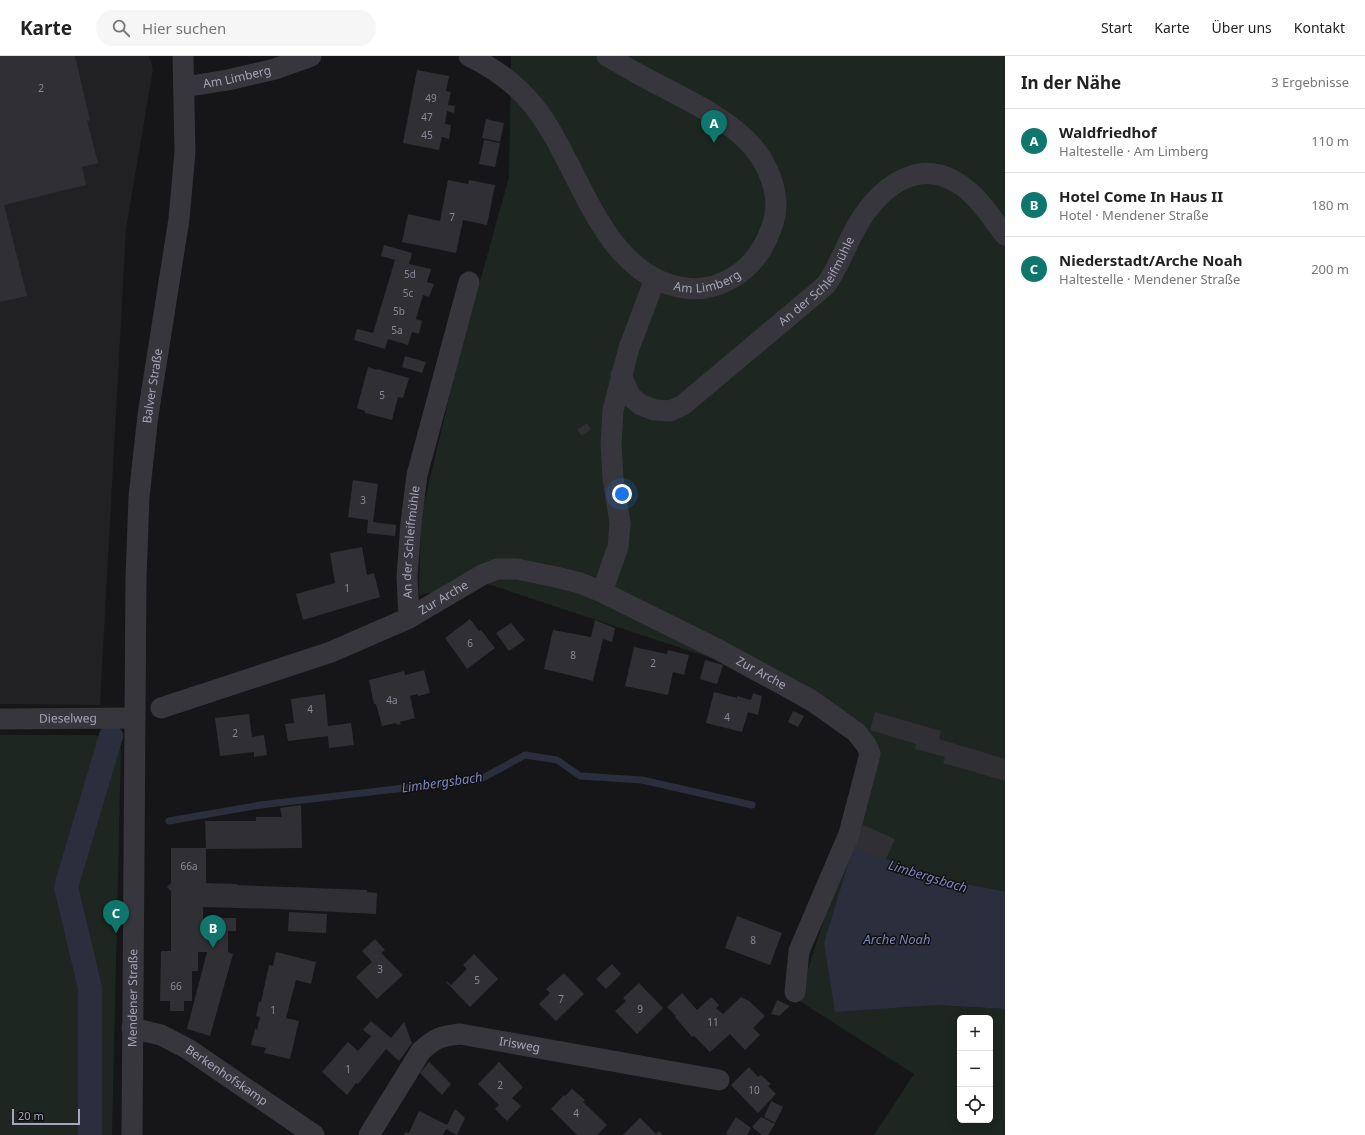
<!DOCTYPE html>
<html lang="de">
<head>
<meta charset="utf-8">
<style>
  :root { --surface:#fff; --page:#f6f6f6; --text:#222; --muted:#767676; --line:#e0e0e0; --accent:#0f766e }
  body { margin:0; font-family:"Noto Sans",sans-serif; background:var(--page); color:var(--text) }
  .controls { position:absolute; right:12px; bottom:12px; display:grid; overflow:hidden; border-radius:6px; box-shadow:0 2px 10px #0003 }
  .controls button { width:36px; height:36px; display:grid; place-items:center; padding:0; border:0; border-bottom:1px solid var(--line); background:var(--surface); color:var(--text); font:20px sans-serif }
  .scale { position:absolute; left:12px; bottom:10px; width:68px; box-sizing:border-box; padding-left:4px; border:2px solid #a5a5b9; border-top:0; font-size:11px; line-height:14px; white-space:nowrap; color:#a5a5b9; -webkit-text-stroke:3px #111012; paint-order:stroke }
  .you { position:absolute; left:622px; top:438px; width:14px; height:14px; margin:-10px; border:3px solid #fff; border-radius:50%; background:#1a73e8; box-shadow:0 0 0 6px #1a73e833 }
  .badge { display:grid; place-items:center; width:26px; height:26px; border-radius:50%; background:var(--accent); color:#fff; font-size:13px; font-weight:700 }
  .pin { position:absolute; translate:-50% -33px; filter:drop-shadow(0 1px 2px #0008) }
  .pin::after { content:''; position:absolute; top:21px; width:14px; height:12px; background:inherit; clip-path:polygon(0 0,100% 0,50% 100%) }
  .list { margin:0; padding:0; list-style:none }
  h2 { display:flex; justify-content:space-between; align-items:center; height:52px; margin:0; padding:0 16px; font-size:17px }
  h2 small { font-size:13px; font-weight:400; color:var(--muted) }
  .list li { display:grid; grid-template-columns:26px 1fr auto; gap:12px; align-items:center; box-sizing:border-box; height:64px; padding:0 16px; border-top:1px solid var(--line) }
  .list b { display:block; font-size:15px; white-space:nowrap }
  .list p { margin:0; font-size:13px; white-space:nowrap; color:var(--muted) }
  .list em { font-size:13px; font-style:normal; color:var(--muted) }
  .icon { flex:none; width:22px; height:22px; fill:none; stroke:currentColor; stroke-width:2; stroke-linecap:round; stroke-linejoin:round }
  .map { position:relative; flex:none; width:1005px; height:1079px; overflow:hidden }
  header { display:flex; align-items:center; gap:24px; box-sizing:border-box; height:56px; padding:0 20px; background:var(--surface); border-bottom:1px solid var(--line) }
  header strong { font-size:19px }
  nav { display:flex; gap:22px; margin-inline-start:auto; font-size:14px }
  .search { width:280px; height:36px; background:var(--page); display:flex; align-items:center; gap:10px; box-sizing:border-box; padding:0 14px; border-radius:22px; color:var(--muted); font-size:15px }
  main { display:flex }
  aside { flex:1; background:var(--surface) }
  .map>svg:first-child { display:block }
  .built { fill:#212124 }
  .green { fill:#1d2620; fill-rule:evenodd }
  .water { fill:#2a2e3d }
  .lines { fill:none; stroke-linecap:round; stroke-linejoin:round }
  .stream { stroke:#2a2e3d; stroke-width:7 }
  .canal { stroke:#2a2e3d; stroke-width:24 }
  .building { fill:#303034 }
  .street { stroke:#37363d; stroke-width:21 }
  .labels { text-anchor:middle; stroke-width:3; stroke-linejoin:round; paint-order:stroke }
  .number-label { font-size:10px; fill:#888898 }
  .street-label { font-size:12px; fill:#a5a5b9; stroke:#111012 }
  .water-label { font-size:13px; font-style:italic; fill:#7987b8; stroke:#111012 }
</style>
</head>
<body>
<header>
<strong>Karte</strong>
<div class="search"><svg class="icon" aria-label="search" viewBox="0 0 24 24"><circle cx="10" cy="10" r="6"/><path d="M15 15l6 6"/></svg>Hier suchen</div>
<nav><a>Start</a><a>Karte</a><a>Über uns</a><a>Kontakt</a></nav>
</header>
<main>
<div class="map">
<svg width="1005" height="1079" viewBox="0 0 1005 1079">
  <rect width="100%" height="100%" fill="#161517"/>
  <path class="built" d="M0,0H149L153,13L126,173L100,649L0,648Z"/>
  <path class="green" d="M511,0H1005V839L956,830L852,795L936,949L1005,953V1079H874L914,1018L798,944L879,693L858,685L726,607L485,527L419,539L421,461L456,312L509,121ZM960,962H990V1064H960Z
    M0,679H96L121,692L112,1079H0Z"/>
  <path class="water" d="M852,795L956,830L1005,839V953L936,949L835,956L824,887Z"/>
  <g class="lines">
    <path class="stream" d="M169,765L260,749L481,723L525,699L557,704L580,720L642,724L752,749
      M852,795L956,830L1005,839"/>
    <path class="canal" d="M90,1079V932L66,831L111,680"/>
  </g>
  <path class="building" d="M0,0H75L90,64L87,65L98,107L82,111L86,129L4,149L27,240L0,246Z
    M417,14L449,20L446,35L451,36L448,49L455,50L454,57L447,55L445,68L451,69L449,83L442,81L439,94L403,87Z
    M486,63L504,67L500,86L482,82Z
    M484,84L500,87L495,111L479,108Z
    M448,124L468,128L469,124L495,129L487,169L463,164L456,197L402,186L408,158L440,165Z
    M384,189L412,197L409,208L431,213L427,226L434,228L429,241L423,239L416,263L422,265L419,278L412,276L408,289L388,283L385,293L354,284L357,273L373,277L395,204L381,200Z
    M405,300L426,306L422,317L402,311Z
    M368,311L377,314V313L409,322L403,342L398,341L392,364L365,357V355L357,352Z
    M587,367L591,373L582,380L577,374Z
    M353,424L378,428L373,466L396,469L395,480L367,477L368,464L348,461Z
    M362,491L367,519L374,517L380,541L303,564L296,538L335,527L330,497Z
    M470,563L479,575L481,574L495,592L467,613L445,582Z
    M595,564L615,572L612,586L603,583L593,625L544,613L553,574L591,581Z
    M511,567L525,584L509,595L496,577Z
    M634,591L667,598L668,594L689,599L684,619L673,616L668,639L625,630Z
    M705,604L723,609L717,628L700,623Z
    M424,614L430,637L418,640V638L410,640L415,662L400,666L401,668L397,669L396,667L382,670L376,648H374L369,624L404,615L405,619Z
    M714,636L737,642V640L751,644L753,637L762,640L758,659L748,656L742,676L706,667Z
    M325,638L328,670L351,667L354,689L329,692L328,680L288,685L285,668L294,667L291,643Z
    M793,655L804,660L798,671L788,666Z
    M875,656L941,675L939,683L1005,703V725L943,707L945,701L915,693L916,688L870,674Z
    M249,658L252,681L264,679L267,699L254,701V696L220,700L215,662Z
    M301,749L302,792L206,793V827L237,828V829L367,834V836L377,837L376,858L278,853L203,851V874H215V862H236V875H228V896L233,898L210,980L187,973L207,896H198V915H192V945H184V955H170V945H160L161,895H171V835L167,831L171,827V792H206L205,765H256V761H282L280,752Z
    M863,769L895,783L885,805L853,792Z
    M289,856L327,858L326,877L288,875Z
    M737,860L782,877L770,909L725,892Z
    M375,883L385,894L381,897L403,919L377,943L356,921L372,906L362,895Z
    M276,896L316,906L311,928L296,924L286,962L299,965L290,1003L264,997L266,992L251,989L255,973L257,974L260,961L256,960L259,946H261L269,909L273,910Z
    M474,898L498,923L470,951L446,926V925L451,929L467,913L463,909Z
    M612,908L621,918L606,933L596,923Z
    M564,917L584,938L556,965L539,948L550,937L546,933Z
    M639,927L663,952L637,978L615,955L626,945L623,942Z
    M682,937L697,954L711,941L719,949L716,952L723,958L741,941L749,945L765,960L753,972L760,979L745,994L730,978L710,996L694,980L692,981L675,961L676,960L667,951Z
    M777,944L790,950L779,960L771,958Z
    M371,965L391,982L404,966L412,987L399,1005L386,993L358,1028L356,1027L347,1039L322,1016L348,986L358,995L371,980L363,974Z
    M429,1006L451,1028L442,1039L420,1017Z
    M499,1006L523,1031L512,1042L521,1050L507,1065L495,1053L499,1049L478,1028Z
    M749,1011L758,1021L761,1019L771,1028L768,1030L776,1038L758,1057L731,1029Z
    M572,1033L585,1044L583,1046L607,1069L597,1079H577L551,1053L564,1039L565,1040Z
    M771,1045L783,1051L775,1067L764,1061Z
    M455,1053L465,1062L457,1079L446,1073L443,1079H404L405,1076L409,1077L419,1055L447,1069Z
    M736,1061L751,1072L747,1079H728L726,1077Z
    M761,1061L775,1068L768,1079H762L752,1071Z
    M640,1062L656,1078L659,1075L663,1079H623Z"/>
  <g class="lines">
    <g class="street">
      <path id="s1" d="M469,0C494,12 515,27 533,49C578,104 596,204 668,228C714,244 756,216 771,173C775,163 777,150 775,139C773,122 764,104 753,91C730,64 690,45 659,29C641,20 624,10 607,0"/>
      <path id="s2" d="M184,31L228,24L275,13L311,0"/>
      <path id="s3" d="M621,319L630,340L641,349L655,354L670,355L683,349L826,229C839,210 846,189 857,170C877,135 915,101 956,126C977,138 990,160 1005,179"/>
      <path d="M602,536L618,491L620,467L613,422L611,388L613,354L629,292L655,223"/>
      <path id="s4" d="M409,562L482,519L497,513H517L556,521L580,527L602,536L717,593L811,644L856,676L867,690L870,698L849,778L799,895L795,936"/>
      <path id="s5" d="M161,652L331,596L409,562L407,521L411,467L417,419L469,226"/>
      <path id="s6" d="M0,663L135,662"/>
      <path id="s7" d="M132,972L161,979L188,993L314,1079"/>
      <path id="s8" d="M132,1079L136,522L139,441L148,359L179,163L185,96L183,0"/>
      <path id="s9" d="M369,1079L421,995C435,982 441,980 460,978L719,1024"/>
    </g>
  </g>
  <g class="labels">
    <g class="number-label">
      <text x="41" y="36">2</text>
      <text x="431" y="46">49</text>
      <text x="427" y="65">47</text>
      <text x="427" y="83">45</text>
      <text x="452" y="165">7</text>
      <text x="410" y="222">5d</text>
      <text x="408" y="241">5c</text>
      <text x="399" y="259">5b</text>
      <text x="397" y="278">5a</text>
      <text x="382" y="343">5</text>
      <text x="363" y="448">3</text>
      <text x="347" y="536">1</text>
      <text x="470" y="591">6</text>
      <text x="573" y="603">8</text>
      <text x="653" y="611">2</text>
      <text x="392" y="648">4a</text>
      <text x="310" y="657">4</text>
      <text x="727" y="665">4</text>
      <text x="235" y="681">2</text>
      <text x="189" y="814">66a</text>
      <text x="753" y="888">8</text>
      <text x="380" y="917">3</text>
      <text x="477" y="928">5</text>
      <text x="176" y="934">66</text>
      <text x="561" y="947">7</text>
      <text x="640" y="957">9</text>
      <text x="273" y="958">1</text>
      <text x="713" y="970">11</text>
      <text x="348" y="1017">1</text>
      <text x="500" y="1033">2</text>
      <text x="754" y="1038">10</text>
      <text x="576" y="1061">4</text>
    </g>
    <g class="street-label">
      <text dy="4" stroke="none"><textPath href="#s2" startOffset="54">Am Limberg</textPath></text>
      <text dy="4" stroke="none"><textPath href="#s1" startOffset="351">Am Limberg</textPath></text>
      <text dy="4" stroke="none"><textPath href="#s3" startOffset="265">An der Schleifmühle</textPath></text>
      <text dy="4" stroke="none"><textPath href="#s8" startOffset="750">Balver Straße</textPath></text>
      <text dy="4" stroke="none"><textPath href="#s5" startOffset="340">An der Schleifmühle</textPath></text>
      <text dy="4" stroke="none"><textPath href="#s4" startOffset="40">Zur Arche</textPath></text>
      <text dy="4" stroke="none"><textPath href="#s4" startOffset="388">Zur Arche</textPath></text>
      <text dy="4" stroke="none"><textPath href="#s6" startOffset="68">Dieselweg</textPath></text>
      <text dy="4" stroke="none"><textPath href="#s8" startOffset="137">Mendener Straße</textPath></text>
      <text dy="4" stroke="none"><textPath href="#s9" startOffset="203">Irisweg</textPath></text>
      <text dy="4" stroke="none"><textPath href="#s7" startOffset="107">Berkenhofskamp</textPath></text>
    </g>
    <g class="water-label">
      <text transform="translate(442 726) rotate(-8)" y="5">Limbergsbach</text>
      <text transform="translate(928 820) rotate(17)" y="5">Limbergsbach</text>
      <text x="897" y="888">Arche Noah</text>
    </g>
  </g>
</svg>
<div class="controls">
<button>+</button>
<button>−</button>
<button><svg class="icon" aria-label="locate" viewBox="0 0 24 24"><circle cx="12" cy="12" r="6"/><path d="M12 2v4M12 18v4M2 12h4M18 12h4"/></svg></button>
</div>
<div class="scale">20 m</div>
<div class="you"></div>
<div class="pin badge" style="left:714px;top:87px">A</div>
<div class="pin badge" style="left:213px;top:892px">B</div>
<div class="pin badge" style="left:116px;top:877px">C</div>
</div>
<aside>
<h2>In der Nähe<small>3 Ergebnisse</small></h2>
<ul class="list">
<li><span class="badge">A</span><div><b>Waldfriedhof</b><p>Haltestelle · Am Limberg</p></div><em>110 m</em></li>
<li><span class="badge">B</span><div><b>Hotel Come In Haus II</b><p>Hotel · Mendener Straße</p></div><em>180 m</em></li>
<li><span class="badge">C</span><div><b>Niederstadt/Arche Noah</b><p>Haltestelle · Mendener Straße</p></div><em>200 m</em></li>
</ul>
</aside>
</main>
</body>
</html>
